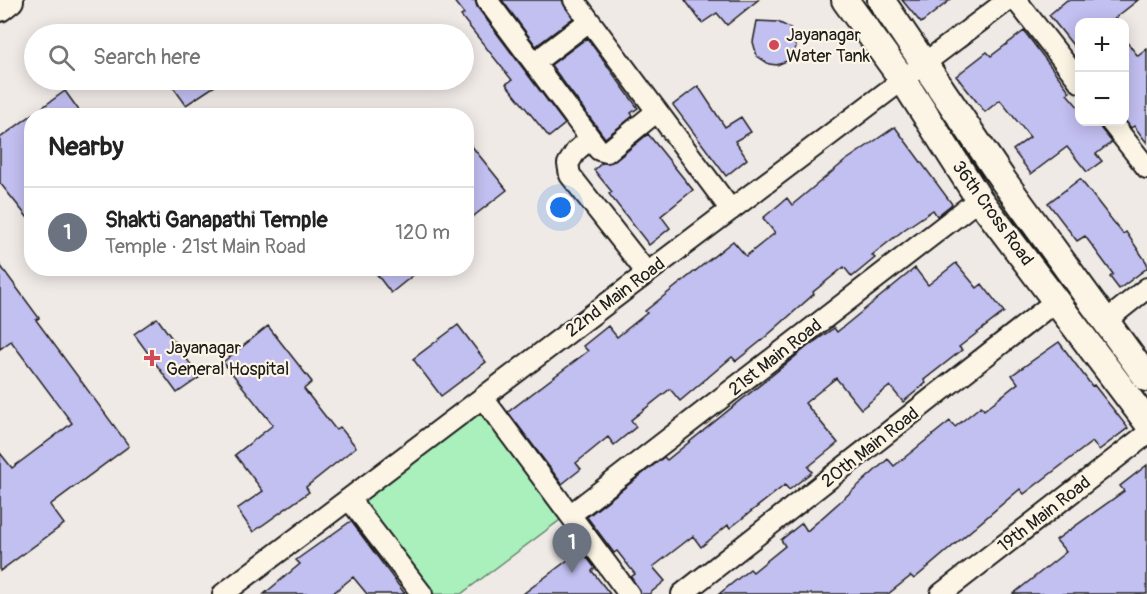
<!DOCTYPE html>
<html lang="en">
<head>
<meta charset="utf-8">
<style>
  :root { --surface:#fff; --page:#f6f6f6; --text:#222; --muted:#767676; --line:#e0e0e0; --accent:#db2777 }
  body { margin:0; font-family:Pangolin,sans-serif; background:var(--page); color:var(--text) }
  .controls { position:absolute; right:18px; top:18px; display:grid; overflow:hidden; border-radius:12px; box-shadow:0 3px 15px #0003 }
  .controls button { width:54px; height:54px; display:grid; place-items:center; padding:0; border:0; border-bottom:2px solid var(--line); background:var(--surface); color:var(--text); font:30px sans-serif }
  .you { position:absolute; left:561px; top:208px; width:21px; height:21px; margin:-15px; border:4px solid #fff; border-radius:50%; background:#1a73e8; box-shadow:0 0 0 9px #1a73e833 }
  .badge { display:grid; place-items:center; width:39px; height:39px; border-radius:50%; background:var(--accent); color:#fff; font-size:20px; font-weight:700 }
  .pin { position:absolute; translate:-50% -50px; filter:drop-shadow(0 2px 3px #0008) }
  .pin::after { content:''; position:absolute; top:32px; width:21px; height:18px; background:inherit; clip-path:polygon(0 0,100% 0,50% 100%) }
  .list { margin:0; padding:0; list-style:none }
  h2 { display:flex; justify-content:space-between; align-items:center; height:78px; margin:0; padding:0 24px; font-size:26px }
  h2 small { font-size:20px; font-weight:400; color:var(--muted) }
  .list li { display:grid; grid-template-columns:39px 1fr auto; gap:18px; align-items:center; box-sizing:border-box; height:90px; padding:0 24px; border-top:2px solid var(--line) }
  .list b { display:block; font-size:22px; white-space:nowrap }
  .list p { margin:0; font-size:20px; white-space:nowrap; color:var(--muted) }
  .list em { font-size:20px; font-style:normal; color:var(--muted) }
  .icon { flex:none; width:33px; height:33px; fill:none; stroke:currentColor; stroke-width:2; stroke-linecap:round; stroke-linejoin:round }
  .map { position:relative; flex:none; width:1147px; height:594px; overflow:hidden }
  .search { position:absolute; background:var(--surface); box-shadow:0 3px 15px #0003; left:24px; top:24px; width:450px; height:66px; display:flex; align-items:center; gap:15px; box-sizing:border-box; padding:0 21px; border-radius:33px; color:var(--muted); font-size:22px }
  .panel { position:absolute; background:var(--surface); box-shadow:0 3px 15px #0003; left:24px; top:108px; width:450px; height:168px; border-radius:24px }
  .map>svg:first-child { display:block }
  .green { fill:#aaf0bc; stroke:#63866c; stroke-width:1.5 }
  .building { fill:#c2bff1; stroke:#1c1c1c; stroke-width:1.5 }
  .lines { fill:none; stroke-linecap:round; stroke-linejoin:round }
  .minor-casing { stroke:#1c1c1c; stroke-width:24 }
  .tertiary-casing { stroke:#1c1c1c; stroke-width:30 }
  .minor { stroke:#fcf5e5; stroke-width:20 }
  .tertiary { stroke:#fcf5e5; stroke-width:26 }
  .poi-dot { fill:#d1495b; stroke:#fcf5e5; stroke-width:2 }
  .labels { text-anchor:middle; stroke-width:4.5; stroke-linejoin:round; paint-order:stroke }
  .poi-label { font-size:18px; fill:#1c1c1c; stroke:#fcf5e5; text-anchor:start }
  .street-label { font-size:18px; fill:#1c1c1c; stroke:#fcf5e5 }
</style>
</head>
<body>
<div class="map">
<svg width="1147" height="594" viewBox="0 0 1147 594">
  <rect width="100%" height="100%" fill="#f0eae7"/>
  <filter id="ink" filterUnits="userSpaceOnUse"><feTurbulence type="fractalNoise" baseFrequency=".0167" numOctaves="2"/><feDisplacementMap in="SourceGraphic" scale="12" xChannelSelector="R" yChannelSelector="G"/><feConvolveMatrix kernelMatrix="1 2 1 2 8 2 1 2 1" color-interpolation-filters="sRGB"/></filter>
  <g filter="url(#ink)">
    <path class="green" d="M478,410L560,520L461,594H433L360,502Z"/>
    <path class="building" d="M453,0H475L477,7L565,124L549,137L506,84L512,80L461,16L464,14Z
      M502,0H562L573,18L536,46Z
      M685,0H758L727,25L717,13L702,23Z
      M902,0H950L921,23Z
      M1067,0H1138L1110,22H1080V54L1049,15Z
      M757,21L778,22L790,28L796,47L789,60L777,65L769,64L757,56L753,42Z
      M1024,31L1070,92L1067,94L1080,109V122H1099L1101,129L1112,142L1096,154L1102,161L1087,172L1067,147L1031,174L1013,150L1030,137L1000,100L985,112L956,76L987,52L991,56Z
      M587,38L638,108L631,113L633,116L605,138L551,65Z
      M1125,40L1138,56L1147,49V143L1134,126L1131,128L1125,120Z
      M168,80H224L186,105Z
      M698,86L725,127L741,117L751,132L735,141L747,159L726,176L673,105Z
      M65,91L83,116H32V223L0,183V138Z
      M895,127L952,204L937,216L933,210L905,229L872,255L875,258L852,277L844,267L813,292L814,294L761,341L736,361L732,357L680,401L670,389L631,420L636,427L614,445L608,437L576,463L581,469L562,484L508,412L588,351L583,346L608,326L617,337L647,313L645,311L733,241L746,256L775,233L763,218L787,198L792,205L845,161Z
      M648,134L693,190L661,216L670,228L649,245L609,194L612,192L594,170L602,163L615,161Z
      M466,139L507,190L466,222Z
      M1080,179L1123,234L1126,232L1147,263V268L1119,289L1110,277L1113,274L1085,236L1077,241L1048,203Z
      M956,263L977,288L982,284L1004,312L959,347L962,350L924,380L926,383L903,402L890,386L861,409L836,378L805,403L838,443L808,467L812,472L789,490L785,485L730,528L728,525L701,547L693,536L653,567L665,581L649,594H641L631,577L635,574L617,551L614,553L587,517L664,457L667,460L807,347L834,328L837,332L915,268L928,285Z
      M0,265L39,318L36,320L129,446L50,505L64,524L0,571V453L12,468L72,423L11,341L0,349Z
      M372,268H422L391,293Z
      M157,318L200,377L177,393L134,334Z
      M458,325L486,362L441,396L413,359Z
      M268,326L312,382L304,389L336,430L340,427L356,447L306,487L309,492L253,532L237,509L263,491L235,455L273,425L223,362Z
      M1059,342L1092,386L1094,385L1128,428L1099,450L1092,442L1024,494L1020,489L914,579L911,576L888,594H719L750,569L753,572L785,546L781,540L802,523L807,531L888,459L894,466L950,421L955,427L981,406L984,410L1018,383L1012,375Z
      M1147,465V594H1013L1066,552L1056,540L1124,491L1120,486Z
      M351,521L405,594H367L353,577L332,594H264L300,564L296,560Z
      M581,550L595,568L592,571L610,594H523Z"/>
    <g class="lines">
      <defs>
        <path id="minor" d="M487,0L599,150L607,152L656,112
          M574,0L731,210
          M1016,0L1080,82
          M534,63L589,21
          M1111,122L1147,168
          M590,139L576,151L568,164L570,175L647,273
          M1107,320L1147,288
          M483,398L629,594
          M349,499L422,594
          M570,515L979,199
          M223,594L1008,0
          M682,594L1057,300
          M941,594L1147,434"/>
        <path id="tertiary" d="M845,0L903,80L979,199L1147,422
          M881,0L1003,180L1147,378
          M0,8L10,0"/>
      </defs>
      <use href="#minor" class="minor-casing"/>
      <use href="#tertiary" class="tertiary-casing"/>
      <use href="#minor" class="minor"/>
      <use href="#tertiary" class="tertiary"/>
    </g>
  </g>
  <g class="poi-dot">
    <circle cx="774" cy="45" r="6"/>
    <path d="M149 349h6v6h6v6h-6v6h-6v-6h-6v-6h6z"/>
  </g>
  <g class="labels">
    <g class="poi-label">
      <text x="786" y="41">Jayanagar<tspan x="786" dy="21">Water Tank</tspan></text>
      <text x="166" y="354">Jayanagar<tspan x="166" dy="21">General Hospital</tspan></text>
    </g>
    <g class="street-label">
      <text transform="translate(993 213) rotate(54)" y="6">36th Cross Road</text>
      <text transform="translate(615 297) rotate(-37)" y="6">22nd Main Road</text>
      <text transform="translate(775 357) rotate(-38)" y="6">21st Main Road</text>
      <text transform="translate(870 447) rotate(-38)" y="6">20th Main Road</text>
      <text transform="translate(1044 514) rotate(-38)" y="6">19th Main Road</text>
    </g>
  </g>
</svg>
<div class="controls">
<button>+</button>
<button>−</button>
</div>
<div class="you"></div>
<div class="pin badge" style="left:572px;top:573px;background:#6b7280">1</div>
<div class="search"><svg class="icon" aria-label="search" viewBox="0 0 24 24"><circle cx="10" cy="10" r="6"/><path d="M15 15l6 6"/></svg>Search here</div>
<section class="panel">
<h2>Nearby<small></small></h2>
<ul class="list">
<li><span class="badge" style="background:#6b7280">1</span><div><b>Shakti Ganapathi Temple</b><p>Temple · 21st Main Road</p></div><em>120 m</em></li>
</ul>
</section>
</div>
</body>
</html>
